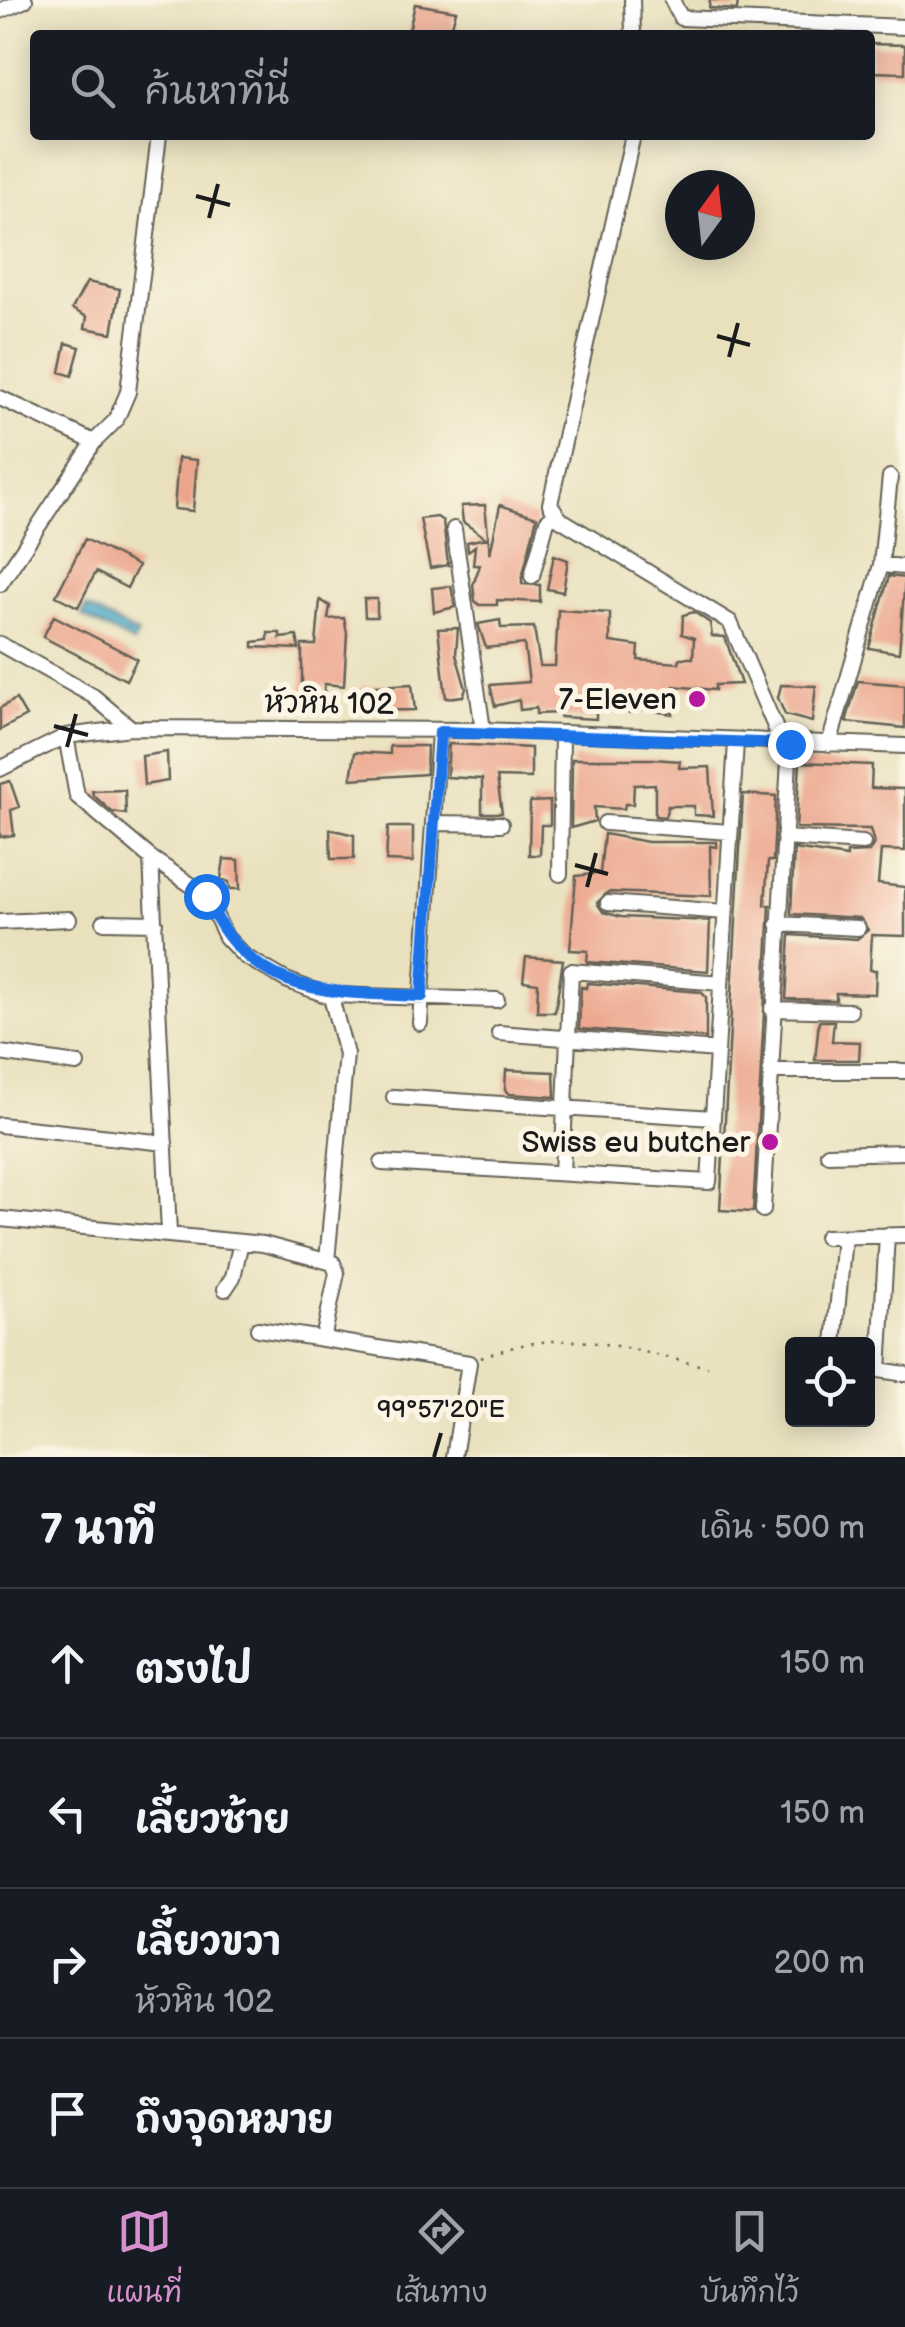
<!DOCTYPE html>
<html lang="th">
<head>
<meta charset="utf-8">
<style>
  :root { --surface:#171b24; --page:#20242c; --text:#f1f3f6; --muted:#9ea1a6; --line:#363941; --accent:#d690ce }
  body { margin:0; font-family:"Balsamiq Sans","Playpen Sans Thai",sans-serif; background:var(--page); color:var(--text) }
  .controls { position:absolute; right:30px; bottom:30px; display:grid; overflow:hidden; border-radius:10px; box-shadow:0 5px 25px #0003 }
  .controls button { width:90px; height:90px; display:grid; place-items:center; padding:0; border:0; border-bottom:2px solid var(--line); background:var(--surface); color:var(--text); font:50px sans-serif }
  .compass { position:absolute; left:665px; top:170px; width:90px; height:90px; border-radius:50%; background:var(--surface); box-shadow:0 5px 25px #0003; rotate:15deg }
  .stop { position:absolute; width:30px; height:30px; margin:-22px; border:8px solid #1a73e8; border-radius:50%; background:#fff }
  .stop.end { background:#1a73e8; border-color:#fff; box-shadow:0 2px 10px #0008 }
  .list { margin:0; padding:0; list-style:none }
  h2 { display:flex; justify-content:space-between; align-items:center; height:130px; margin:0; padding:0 40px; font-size:42px }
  h2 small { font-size:32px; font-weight:400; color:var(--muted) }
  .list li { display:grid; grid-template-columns:65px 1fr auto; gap:30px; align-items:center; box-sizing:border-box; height:150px; padding:0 40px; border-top:2px solid var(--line) }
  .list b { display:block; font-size:38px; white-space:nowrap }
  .list p { margin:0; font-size:32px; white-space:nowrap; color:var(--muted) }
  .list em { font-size:32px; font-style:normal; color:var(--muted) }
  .icon { flex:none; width:55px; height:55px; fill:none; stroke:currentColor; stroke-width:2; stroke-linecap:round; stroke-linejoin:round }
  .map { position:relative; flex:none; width:905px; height:1457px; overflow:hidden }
  .search { position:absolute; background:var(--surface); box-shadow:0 5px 25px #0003; left:30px; right:30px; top:30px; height:110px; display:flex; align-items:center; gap:25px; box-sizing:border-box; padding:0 35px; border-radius:10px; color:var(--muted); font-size:38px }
  .sheet { height:730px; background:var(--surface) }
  nav { display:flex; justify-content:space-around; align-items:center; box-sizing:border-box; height:140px; border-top:2px solid var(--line); background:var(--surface); font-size:28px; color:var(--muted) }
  nav a { display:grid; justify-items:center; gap:5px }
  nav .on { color:var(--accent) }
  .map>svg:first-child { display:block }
  .water { fill:url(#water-waves); stroke:#336272; stroke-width:2.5 }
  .building { fill:#eca58c }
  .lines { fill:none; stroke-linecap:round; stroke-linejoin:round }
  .minor-casing { stroke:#646155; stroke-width:18 }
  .path { stroke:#646155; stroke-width:2.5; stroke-dasharray:2.5 8; stroke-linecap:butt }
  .minor { stroke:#fff; stroke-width:14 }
  .route { stroke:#1a73e8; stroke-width:12 }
  .ticks { fill:none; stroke:#1c1c1c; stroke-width:4 }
  .poi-dot { fill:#b5179e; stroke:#fcf5e5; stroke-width:4 }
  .labels { text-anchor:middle; stroke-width:10; stroke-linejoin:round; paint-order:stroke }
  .poi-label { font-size:30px; fill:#1c1c1c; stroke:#fcf5e5; text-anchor:end }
  .street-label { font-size:30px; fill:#1c1c1c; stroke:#fcf5e5 }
  .ticks-label { font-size:25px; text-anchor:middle; fill:#1c1c1c; stroke:#fcf5e5; stroke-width:10; stroke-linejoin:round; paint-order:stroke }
</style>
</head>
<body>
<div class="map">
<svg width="905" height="1457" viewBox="0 0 905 1457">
  <defs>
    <pattern id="water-waves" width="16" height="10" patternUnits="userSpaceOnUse" patternTransform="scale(2.5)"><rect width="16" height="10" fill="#4aa8c9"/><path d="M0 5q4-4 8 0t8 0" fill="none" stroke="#3d88a2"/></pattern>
  </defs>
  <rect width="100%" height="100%" fill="#fcf5e5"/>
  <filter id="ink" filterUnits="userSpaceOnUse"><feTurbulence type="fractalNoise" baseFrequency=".01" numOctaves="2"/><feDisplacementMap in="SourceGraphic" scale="20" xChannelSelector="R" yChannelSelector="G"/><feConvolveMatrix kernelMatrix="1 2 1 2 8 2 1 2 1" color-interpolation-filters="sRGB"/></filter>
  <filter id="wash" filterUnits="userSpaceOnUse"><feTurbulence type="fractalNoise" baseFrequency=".0048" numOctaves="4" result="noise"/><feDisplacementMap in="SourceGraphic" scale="40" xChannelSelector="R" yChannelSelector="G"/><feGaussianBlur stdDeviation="2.25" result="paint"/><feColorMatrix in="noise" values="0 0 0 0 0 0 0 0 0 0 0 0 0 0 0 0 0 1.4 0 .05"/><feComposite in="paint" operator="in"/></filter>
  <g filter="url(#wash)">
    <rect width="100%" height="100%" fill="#e9e1be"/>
    <path class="water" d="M86,607L138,634L133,643L82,616Z"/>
    <g id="blocks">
      <path class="building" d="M710,0H738L737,10L709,8Z
        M415,4L456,11L452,26L475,35H408Z
        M870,44L905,45V73L870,72Z
        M87,282L120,289L112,333L85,328L87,317L72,309Z
        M66,343L80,347L72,376L60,372Z
        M178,458L197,460L193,511L174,509Z
        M485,505L490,554L500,505L537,517L522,578V584L540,585V602L497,600V605H479L475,601L473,585L480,565H473L475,546L468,551L467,542L486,538L463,522L461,506Z
        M437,517L443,521L448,565L430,568L420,519Z
        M85,539L138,566L127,588L96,572L78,607L56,596Z
        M554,555L568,560L563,592L547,589Z
        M889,576L905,578L899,653L869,648Z
        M451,586L455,607L434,612L432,588Z
        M364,599H377V617H365Z
        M320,600L330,606L328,619L344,618L347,633L344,686L324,684V705L302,702V645H316Z
        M558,610L610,613V642L639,646L638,660L679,663L680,658H693L694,638L682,634L683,615L694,612L710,623L712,636L725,637L741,684L715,685V690L674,686L673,714L635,708L634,713L596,711V719L560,717V713L536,714V708L520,710L519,700L495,706L490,685L529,682L524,644L486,648L478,624L500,620L501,628L534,627L540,666H555Z
        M54,616L137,659L126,680L43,637Z
        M458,628L456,654L466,689L463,696L446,698L438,629Z
        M268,633H280V638L297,636L299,649L253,647V642L268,640Z
        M858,681L905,685V728L846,722Z
        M412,684L415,710L360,711L361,687Z
        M781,685L816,686L812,722L785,715L778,698Z
        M16,699L26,716L0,730V708Z
        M449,744L531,748V778L497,777L502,813H482V779L447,777Z
        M390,746H427L426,774L351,779L355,752L390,754Z
        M167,752L168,781L144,785L142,756Z
        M572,759H653L680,761L679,768L710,767L713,816L694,815V806H668L665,817L655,816V784L634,785L633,804H625L624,809L594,807L595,821L571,828Z
        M800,762L872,765L871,788L905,789V851L881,850L878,884L905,887V936L872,935L870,970H876L875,994L836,993V1000L786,999L790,935L857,939L868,930L860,918L791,914L794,849L847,857V853L869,852L874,843L870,829L796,828Z
        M10,781L19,807L11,810L14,835L0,837V784Z
        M125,790L126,814L112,812L93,795L92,791Z
        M743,794L776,796L773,861H768L765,905H770L753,1212L720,1210Z
        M550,801V825H541L540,855H529L530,802Z
        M388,827H413V862L386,861Z
        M330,829L354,835V859H331Z
        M604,834L648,842H717V847L710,846L711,896L608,892L597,903L603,912L621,917L710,921L708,971L587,962L588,951L570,950L576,876L600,873Z
        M224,859L239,860L240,889H230L229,882L221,879Z
        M526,957L563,960L555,1012H537L538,983L523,981Z
        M587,983L701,992L706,997V1038L579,1029L581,987L586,988Z
        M819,1021H834L832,1041L860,1042L859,1060H815Z
        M506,1070L554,1072L555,1097L509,1094L505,1090Z"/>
    </g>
  </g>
  <g filter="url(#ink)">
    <use href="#blocks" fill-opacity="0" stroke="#646155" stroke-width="2.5"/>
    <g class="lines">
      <defs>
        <path id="minor" d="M632,0L633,35
          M672,0L681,18L905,27
          M0,11L25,0
          M633,135L550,504L560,519L730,622L782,743
          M0,398L94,442L0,584
          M94,442L116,420L128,392L159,135
          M454,529L483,730
          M881,565L905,567
          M532,576L547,521L555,514
          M0,644L93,696L131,728
          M66,736L77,796L151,858L206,895L226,937L244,956L286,980L331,997L346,1054L327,1261
          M829,744L881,565L890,477
          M0,769L66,736L131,728L483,730L905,746
          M435,823L501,824
          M605,823L730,832
          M784,838L863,843
          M151,858L169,1233
          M560,874L562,736
          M608,903L725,912
          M0,922L69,919
          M104,922L155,923
          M778,924L858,928
          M330,995L497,1000
          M772,1009L850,1011
          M420,1023L439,732
          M499,1033L717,1050
          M0,1053L77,1064
          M770,1071H905
          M394,1097L713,1118
          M0,1125L165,1143
          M828,1154L905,1152
          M382,1163L709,1182L736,742
          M562,1173L571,971L721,983
          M763,1210L790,743
          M0,1219L263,1244L333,1263L337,1273L323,1339L469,1363L454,1457
          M887,1235L879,1370L905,1374
          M826,1237L905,1235
          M225,1289L233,1277L241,1242
          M258,1329L323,1339
          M834,1344L844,1237"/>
      </defs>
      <use href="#minor" class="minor-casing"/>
      <path class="path" d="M481,1358C565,1323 623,1349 708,1367"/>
      <use href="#minor" class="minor"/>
    </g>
  </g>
  <g class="lines" filter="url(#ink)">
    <path class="route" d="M206,896C249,997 327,992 422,996L440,732L790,744"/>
  </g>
  <path class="ticks" d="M196,196L230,205M209,218L218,184M717,336L750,345M729,357L738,323M54,726L88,735M67,747L76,714M575,865L608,874M587,887L596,853M434,1457L441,1433"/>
  <g class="poi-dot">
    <circle cx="697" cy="699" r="10"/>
    <circle cx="770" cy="1142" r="10"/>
  </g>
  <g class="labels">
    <g class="poi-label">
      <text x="677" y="709">7-Eleven</text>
      <text x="750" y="1152">Swiss eu butcher</text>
    </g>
    <g class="street-label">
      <text transform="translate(329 703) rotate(1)" y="10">หัวหิน 102</text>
    </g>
  </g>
  <g class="ticks-label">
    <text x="441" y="1417">99°57'20"E</text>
  </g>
</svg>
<div class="controls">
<button><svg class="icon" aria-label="locate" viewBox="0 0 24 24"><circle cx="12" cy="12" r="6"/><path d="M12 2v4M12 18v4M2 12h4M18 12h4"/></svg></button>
</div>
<svg class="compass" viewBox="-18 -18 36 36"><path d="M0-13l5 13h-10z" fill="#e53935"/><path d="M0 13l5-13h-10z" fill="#9ea1a6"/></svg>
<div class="stop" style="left:206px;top:896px"></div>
<div class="stop end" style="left:790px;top:744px"></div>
<div class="search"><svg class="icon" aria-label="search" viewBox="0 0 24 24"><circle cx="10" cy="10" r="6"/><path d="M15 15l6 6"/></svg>ค้นหาที่นี่</div>
</div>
<section class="sheet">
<h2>7 นาที<small>เดิน · 500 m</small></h2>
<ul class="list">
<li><svg class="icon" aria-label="ahead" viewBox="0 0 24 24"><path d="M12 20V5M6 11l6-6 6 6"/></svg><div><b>ตรงไป</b></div><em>150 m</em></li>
<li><svg class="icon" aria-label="left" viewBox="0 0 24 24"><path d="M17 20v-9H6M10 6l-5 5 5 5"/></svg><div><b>เลี้ยวซ้าย</b></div><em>150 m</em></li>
<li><svg class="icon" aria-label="right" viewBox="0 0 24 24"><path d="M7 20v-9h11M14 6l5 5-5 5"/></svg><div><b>เลี้ยวขวา</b><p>หัวหิน 102</p></div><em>200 m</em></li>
<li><svg class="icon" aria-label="arrive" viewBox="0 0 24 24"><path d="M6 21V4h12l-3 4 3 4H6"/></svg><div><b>ถึงจุดหมาย</b></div></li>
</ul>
</section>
<nav>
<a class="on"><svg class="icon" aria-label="map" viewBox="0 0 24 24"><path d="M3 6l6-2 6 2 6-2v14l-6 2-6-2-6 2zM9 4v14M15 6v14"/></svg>แผนที่</a>
<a><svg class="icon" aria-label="directions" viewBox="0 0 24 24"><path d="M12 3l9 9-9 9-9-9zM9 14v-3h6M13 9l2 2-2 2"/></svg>เส้นทาง</a>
<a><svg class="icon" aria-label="saved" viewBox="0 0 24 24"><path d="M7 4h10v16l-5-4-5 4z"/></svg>บันทึกไว้</a>
</nav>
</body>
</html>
